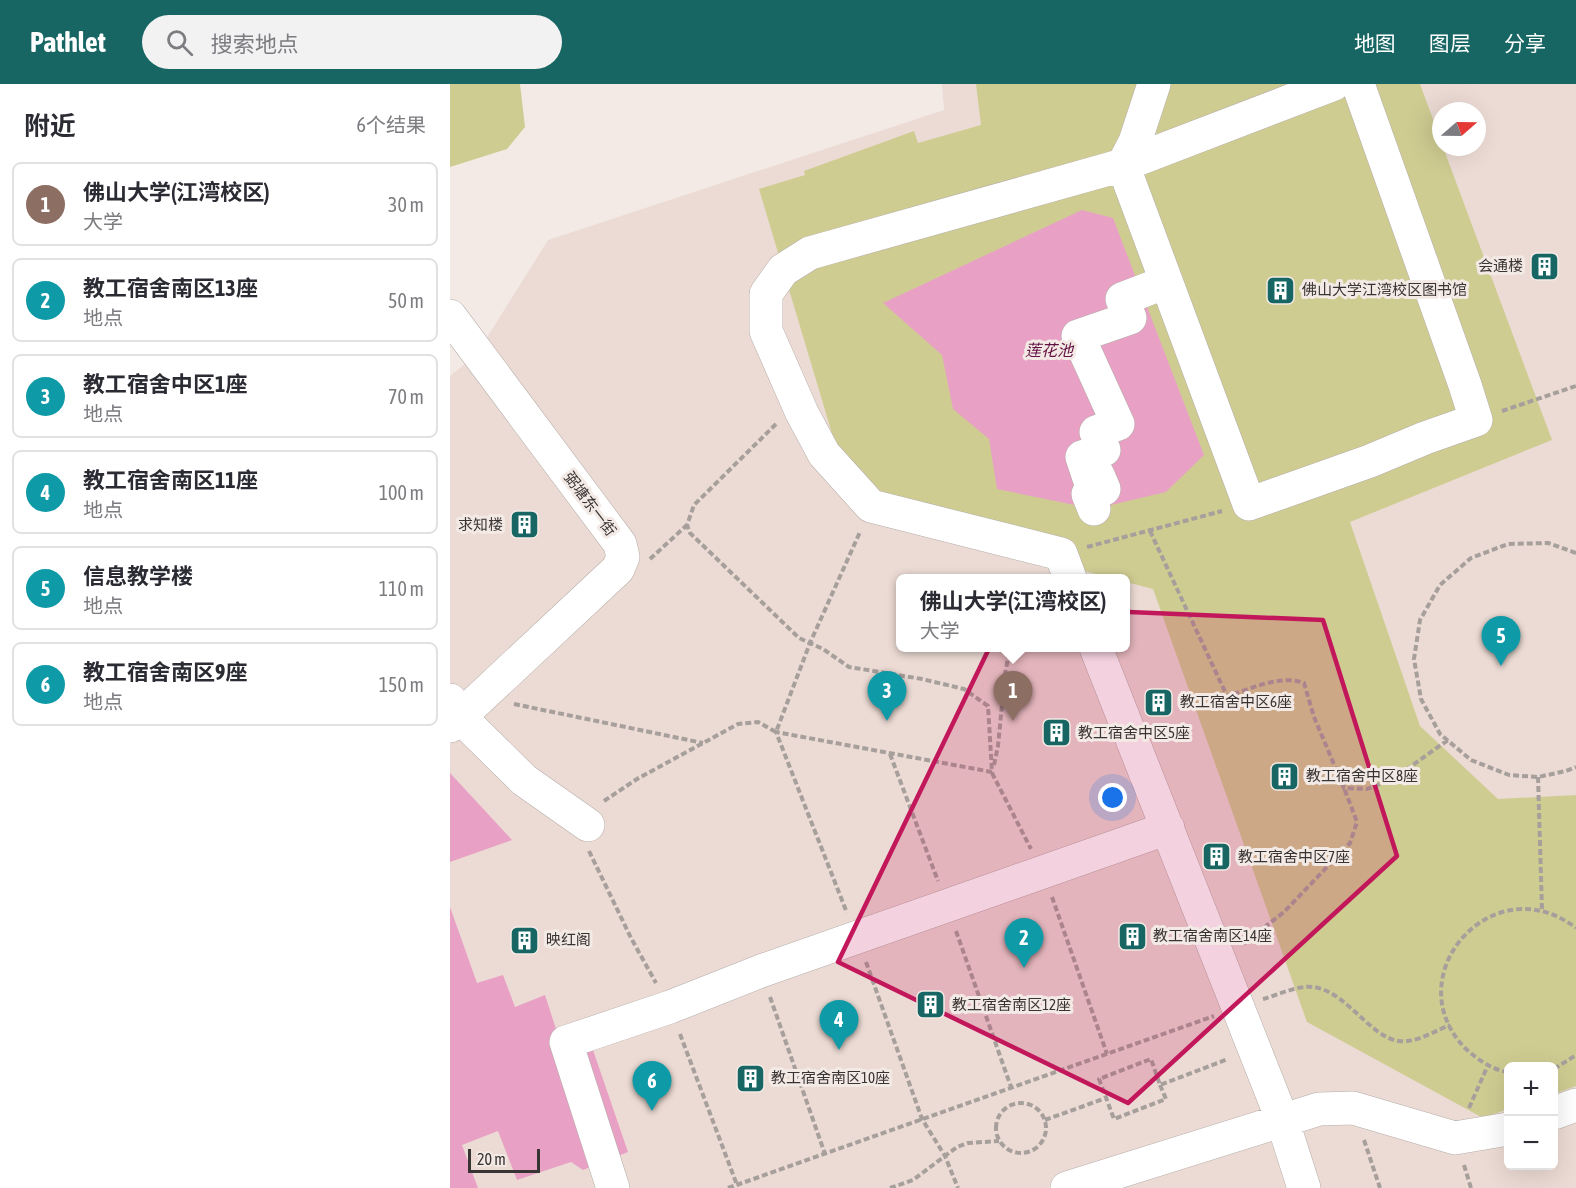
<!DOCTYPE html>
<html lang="zh">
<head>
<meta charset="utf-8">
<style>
  :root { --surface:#fff; --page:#f2f2f3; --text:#2b2b33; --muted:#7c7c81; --line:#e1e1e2; --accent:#176664 }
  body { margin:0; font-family:"Asap Condensed","Noto Sans SC",sans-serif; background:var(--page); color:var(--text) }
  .controls { position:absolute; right:18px; bottom:18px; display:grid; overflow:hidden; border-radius:9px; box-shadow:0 6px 24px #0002 }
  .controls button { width:54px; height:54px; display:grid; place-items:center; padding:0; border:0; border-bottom:2px solid var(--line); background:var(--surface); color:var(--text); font:30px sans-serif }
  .compass { position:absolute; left:982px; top:18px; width:54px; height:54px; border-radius:50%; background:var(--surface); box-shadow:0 6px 24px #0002; rotate:70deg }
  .scale { position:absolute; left:18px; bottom:15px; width:72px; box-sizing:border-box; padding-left:6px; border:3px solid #383433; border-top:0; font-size:16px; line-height:21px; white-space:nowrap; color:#383433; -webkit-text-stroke:4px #f3eae5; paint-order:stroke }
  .you { position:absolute; left:663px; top:714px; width:21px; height:21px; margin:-15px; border:4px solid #fff; border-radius:50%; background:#1a73e8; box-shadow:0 0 0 9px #1a73e833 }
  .badge { display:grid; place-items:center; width:39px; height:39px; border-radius:50%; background:var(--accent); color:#fff; font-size:20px; font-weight:700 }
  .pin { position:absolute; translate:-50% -50px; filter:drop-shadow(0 2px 3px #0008) }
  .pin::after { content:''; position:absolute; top:32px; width:21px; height:18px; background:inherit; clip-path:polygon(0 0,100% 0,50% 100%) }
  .popup { position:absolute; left:446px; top:490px; width:234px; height:78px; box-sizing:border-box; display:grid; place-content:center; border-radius:9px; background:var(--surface); filter:drop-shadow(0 2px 4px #0005); font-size:20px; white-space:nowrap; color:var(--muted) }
  .popup b { font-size:22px; color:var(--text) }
  .popup::after { content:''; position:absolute; left:50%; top:100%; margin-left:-12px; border:12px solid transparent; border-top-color:var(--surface) }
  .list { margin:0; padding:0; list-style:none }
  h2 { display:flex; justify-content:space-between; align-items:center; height:78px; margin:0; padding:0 24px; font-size:26px }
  h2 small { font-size:20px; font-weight:400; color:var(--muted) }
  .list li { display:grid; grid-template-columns:39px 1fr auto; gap:18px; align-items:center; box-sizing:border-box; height:84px; margin:0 12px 12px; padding:0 12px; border:2px solid var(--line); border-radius:9px }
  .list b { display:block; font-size:22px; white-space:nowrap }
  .list p { margin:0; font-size:20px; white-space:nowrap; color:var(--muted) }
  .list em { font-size:20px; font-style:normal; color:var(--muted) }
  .icon { flex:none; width:33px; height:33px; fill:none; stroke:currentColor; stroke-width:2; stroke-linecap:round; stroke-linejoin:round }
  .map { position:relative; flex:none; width:1126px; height:1104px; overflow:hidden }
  header { display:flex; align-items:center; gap:36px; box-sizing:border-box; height:84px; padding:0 30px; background:var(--accent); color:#fff }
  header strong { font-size:28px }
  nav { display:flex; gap:33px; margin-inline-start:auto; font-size:21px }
  .search { width:420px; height:54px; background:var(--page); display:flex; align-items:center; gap:15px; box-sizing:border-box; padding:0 21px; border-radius:33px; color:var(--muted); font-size:22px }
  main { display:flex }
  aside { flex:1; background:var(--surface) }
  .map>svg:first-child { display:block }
  .built { fill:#ecdbd4; fill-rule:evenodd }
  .green { fill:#cfcc92 }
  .water { fill:#e8a1c5 }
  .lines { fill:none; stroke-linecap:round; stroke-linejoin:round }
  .minor-casing { stroke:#b5ada9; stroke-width:34 }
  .path { stroke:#a69f9b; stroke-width:4; stroke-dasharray:6 3; stroke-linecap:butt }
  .minor { stroke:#fff; stroke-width:33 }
  .marked { fill:#c2185b; fill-opacity:0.2; stroke:#c2185b; stroke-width:4.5; stroke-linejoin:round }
  .labels { text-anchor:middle; stroke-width:6; stroke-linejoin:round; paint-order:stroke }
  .poi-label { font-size:15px; fill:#383433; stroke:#f3eae5; text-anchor:start }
  .street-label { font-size:15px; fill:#383433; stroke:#f3eae5 }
  .water-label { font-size:16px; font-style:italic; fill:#611042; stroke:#f3eae5 }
</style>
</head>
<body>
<header>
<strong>Pathlet</strong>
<div class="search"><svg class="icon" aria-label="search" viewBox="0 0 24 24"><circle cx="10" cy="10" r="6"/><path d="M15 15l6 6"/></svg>搜索地点</div>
<nav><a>地图</a><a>图层</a><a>分享</a></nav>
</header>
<main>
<aside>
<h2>附近<small>6个结果</small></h2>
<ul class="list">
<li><span class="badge" style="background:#8d6e63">1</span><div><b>佛山大学(江湾校区)</b><p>大学</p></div><em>30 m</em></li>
<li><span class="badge" style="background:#0f9aa8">2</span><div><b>教工宿舍南区13座</b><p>地点</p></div><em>50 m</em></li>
<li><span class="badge" style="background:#0f9aa8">3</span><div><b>教工宿舍中区1座</b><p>地点</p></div><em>70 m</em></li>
<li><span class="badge" style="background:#0f9aa8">4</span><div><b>教工宿舍南区11座</b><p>地点</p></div><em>100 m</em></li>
<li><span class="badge" style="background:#0f9aa8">5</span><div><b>信息教学楼</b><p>地点</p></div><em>110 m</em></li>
<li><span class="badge" style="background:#0f9aa8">6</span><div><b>教工宿舍南区9座</b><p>地点</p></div><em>150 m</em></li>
</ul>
</aside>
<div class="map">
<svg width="1126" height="1104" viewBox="0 0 1126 1104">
  <rect width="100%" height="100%" fill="#f3eae5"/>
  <path class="built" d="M492,0H1126V1104H0V292L26,271L98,156L494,26ZM991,27H1027V63H991ZM450,494H676V564H450ZM1058,982H1104V1082H1058Z"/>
  <path class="green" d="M0,0H70L75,43L57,65L0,83Z
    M526,0H970L991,57V63H993L1102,356L900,438L970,642L1048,715L1126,711V1002L1104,1010V982H1058V1025L1033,1034L857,938L703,505L676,498V494H662L406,430L309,105L355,91L354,87L464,47L468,59L531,41Z"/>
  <path class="water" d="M632,126L663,134L754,371L716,408L644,425L547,405L539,355L503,325L492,271L433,219Z
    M0,689L62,756L0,778Z
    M0,823L27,899L53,891L65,923L95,911L116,976L143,966L178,1068L133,1086L121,1078L67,1096L48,1047L12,1061L28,1104H0Z"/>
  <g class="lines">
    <defs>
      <path id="minor" d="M704,0L685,58L673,81L799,420L920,377L975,354L1026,336L1015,301L908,0
        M0,232L170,460L173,473L168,485L0,642
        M644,425L638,410L654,405L648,391L639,394L632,373L654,366L646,348L668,340L628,252L680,234L672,215L716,198
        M620,494L611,470L421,422L374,370L352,329L316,247V210L333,186L360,169L673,81L884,0
        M646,564L832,1035L854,1104
        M0,616L10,633L74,696L138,741
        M1104,1029L1126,1021
        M163,1104L116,958L220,923L311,887L718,744
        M617,1104L869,1025L903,1024L1005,1054L1058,1045"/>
    </defs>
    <use href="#minor" class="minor-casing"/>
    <path class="path" d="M1052,327L1126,302
      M326,340L244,421L237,441L240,449L349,554L373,565L399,583L472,595L514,605L538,622L542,688L326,648L397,829
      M700,447L777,612C801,605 830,590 854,599L864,633L894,704L917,705L943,695L998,656
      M637,463L772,427
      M1126,469L1098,459L1058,460L1021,474L990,501L970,536L964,575L971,615L990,650L1021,676L1059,691L1088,693L1116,687L1126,683
      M200,475L237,441
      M64,620L253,659
      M440,670L488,797
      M544,681L548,662L555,590L560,564
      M542,689L581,765
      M1088,693L1092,826
      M154,717L187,695L288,640L308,638L326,648L360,559L410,448
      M139,767L181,854L206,899
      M602,813L657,970
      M506,847L561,1003
      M793,860L834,828L900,759L907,738L894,704
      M416,878L472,1035L495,1072L508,1104
      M320,913L375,1070
      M813,915C828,911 848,901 863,903C899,907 924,962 957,957C971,956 987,946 1000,941
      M230,950L287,1101
      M1104,985L1126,971
      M1058,988C1042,986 1027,975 1015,964C945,892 1043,780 1126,844
      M710,1001L716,1015L664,1035L649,995L701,975L710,1001L778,975
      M546 1044a25 25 0 1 1 50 0a25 25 0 1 1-50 0Z
      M1019,1024L1038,981
      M595,1036L656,1014
      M914,1056L930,1104
      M1014,1081L1021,1104
      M278,1104L764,932
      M440,1104L463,1096L507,1063L518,1059L549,1057"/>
    <use href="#minor" class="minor"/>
  </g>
  <path class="marked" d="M559,523L873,536L947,772L678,1019L388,878Z"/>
  <defs>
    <symbol id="building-square" viewBox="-11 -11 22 22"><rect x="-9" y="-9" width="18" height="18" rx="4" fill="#176664" stroke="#f3eae5"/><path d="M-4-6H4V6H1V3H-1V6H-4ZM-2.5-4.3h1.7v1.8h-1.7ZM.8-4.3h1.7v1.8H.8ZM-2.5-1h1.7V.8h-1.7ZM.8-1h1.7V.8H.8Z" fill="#fff"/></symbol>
  </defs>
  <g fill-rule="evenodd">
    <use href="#building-square" x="1078" y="166" width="33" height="33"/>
    <use href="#building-square" x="814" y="190" width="33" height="33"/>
    <use href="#building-square" x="58" y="424" width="33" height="33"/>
    <use href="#building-square" x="692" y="602" width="33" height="33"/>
    <use href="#building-square" x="590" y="632" width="33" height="33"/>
    <use href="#building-square" x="818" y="676" width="33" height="33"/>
    <use href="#building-square" x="750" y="756" width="33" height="33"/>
    <use href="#building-square" x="666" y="836" width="33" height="33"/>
    <use href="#building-square" x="58" y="840" width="33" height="33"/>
    <use href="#building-square" x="464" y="904" width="33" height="33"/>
    <use href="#building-square" x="284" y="978" width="33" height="33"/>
  </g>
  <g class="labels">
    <g class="poi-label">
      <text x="1073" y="187" text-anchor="end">会通楼</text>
      <text x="852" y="211">佛山大学江湾校区图书馆</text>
      <text x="53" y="446" text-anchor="end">求知楼</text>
      <text x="730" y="623">教工宿舍中区6座</text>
      <text x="628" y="654">教工宿舍中区5座</text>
      <text x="856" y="697">教工宿舍中区8座</text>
      <text x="788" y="778">教工宿舍中区7座</text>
      <text x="703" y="857">教工宿舍南区14座</text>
      <text x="96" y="861">映红阁</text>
      <text x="502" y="926">教工宿舍南区12座</text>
      <text x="321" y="999">教工宿舍南区10座</text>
    </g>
    <g class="street-label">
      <text transform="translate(140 420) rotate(53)" y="5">弼塘东一街</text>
    </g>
    <g class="water-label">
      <text x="599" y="272">莲花池</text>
    </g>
  </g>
</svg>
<div class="controls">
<button>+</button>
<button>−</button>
</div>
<svg class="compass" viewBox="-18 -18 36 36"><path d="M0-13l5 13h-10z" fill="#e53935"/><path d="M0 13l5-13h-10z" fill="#7c7c81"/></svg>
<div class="scale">20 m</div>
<div class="you"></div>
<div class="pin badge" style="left:563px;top:637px;background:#8d6e63">1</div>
<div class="popup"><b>佛山大学(江湾校区)</b>大学</div>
<div class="pin badge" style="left:574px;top:884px;background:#0f9aa8">2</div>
<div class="pin badge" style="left:437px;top:637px;background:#0f9aa8">3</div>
<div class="pin badge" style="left:389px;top:966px;background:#0f9aa8">4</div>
<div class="pin badge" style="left:1051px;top:582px;background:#0f9aa8">5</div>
<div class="pin badge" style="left:202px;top:1027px;background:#0f9aa8">6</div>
</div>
</main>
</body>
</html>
